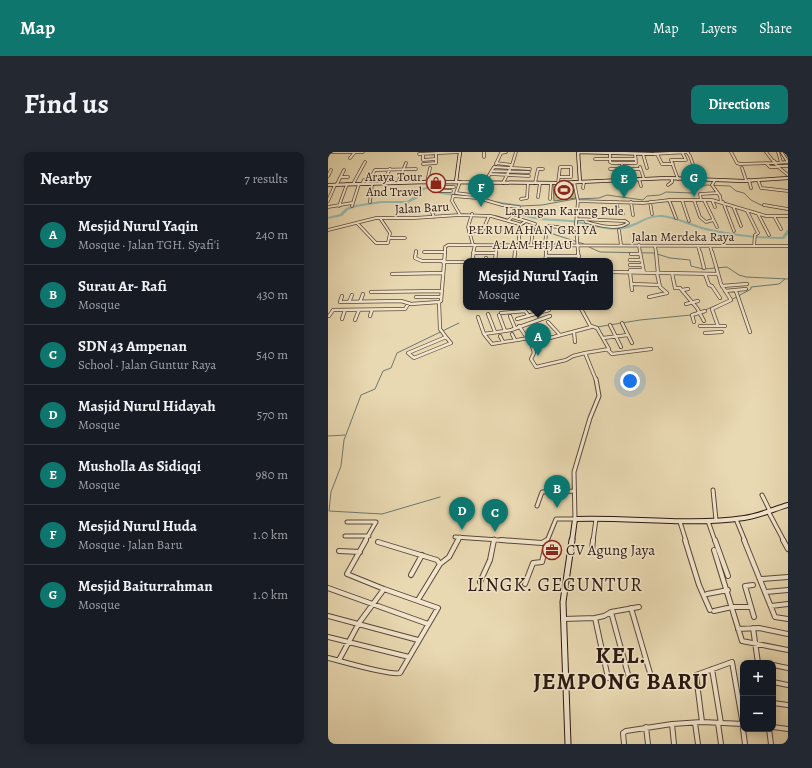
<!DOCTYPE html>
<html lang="en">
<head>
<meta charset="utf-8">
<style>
  :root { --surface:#171b24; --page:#242831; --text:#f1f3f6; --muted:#9ea1a6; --line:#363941; --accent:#0f766e }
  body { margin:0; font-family:Alegreya,serif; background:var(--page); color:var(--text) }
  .controls { position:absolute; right:12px; bottom:12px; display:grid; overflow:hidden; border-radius:8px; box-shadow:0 2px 10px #0003 }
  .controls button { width:36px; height:36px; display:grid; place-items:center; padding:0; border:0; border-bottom:1px solid var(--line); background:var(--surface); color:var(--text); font:20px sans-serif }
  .you { position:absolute; left:302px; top:229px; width:14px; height:14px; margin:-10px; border:3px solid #fff; border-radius:50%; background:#1a73e8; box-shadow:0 0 0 6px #1a73e833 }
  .badge { display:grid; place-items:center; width:26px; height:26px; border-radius:50%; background:var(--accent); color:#fff; font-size:13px; font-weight:700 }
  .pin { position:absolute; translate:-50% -33px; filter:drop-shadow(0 1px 2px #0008) }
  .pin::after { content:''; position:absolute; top:21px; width:14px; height:12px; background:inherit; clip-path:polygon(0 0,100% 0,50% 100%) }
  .popup { position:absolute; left:135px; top:106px; width:150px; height:52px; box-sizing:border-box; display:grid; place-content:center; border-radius:8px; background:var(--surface); filter:drop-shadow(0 1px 3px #0005); font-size:13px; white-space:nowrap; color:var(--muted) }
  .popup b { font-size:15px; color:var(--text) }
  .popup::after { content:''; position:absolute; left:50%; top:100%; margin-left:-8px; border:8px solid transparent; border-top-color:var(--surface) }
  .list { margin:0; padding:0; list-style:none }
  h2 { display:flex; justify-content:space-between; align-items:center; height:52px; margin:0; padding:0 16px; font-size:17px }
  h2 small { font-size:13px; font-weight:400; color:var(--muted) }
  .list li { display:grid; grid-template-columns:26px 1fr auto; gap:12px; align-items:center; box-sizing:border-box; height:60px; padding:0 16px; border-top:1px solid var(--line) }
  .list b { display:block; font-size:15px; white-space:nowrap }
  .list p { margin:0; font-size:13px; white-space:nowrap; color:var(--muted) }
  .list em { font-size:13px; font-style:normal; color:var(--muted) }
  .map { position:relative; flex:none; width:460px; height:592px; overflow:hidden; border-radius:8px }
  header { display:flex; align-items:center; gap:24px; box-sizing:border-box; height:56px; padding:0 20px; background:var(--accent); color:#fff }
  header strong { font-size:19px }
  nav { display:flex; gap:22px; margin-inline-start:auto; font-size:14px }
  .intro { display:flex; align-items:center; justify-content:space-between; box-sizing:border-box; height:96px; padding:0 24px }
  h1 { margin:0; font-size:28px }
  .button { padding:10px 18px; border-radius:8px; background:var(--accent); color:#fff; font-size:14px; font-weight:700 }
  main { display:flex; gap:24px; padding:0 24px }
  aside { flex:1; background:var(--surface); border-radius:8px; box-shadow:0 2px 10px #0003 }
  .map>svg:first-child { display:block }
  .green { fill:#b5bf8d; stroke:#706c4f }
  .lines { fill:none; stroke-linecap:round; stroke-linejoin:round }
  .stream { stroke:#6c7970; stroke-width:1 }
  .river { fill:#97baaf; fill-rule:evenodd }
  .street-far3-casing { stroke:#5b4839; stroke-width:3.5 }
  .street-far2-casing { stroke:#5b4839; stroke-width:4 }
  .street-far1-casing { stroke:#5b4839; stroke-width:5 }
  .street-casing { stroke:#5b4839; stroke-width:6 }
  .secondary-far2-casing { stroke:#2c1811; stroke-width:4 }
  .secondary-far1-casing { stroke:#2c1811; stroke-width:6 }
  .secondary-casing { stroke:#2c1811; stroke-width:7 }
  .street-far3 { stroke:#f1e6cd; stroke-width:2 }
  .street-far2 { stroke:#f1e6cd; stroke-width:2.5 }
  .street-far1 { stroke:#f1e6cd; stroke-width:3 }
  .street { stroke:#f1e6cd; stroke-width:4 }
  .secondary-far2 { stroke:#f1e6cd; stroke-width:2.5 }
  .secondary-far1 { stroke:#f1e6cd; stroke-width:4 }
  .secondary { stroke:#f1e6cd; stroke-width:5 }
  .labels { text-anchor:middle; stroke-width:3; stroke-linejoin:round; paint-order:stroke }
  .far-poi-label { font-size:13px; fill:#2c1811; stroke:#f1e6cd; text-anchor:end }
  .far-street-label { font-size:13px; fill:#2c1811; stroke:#f1e6cd }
  .far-neighbourhood-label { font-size:13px; letter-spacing:1px; fill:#2c1811; stroke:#f1e6cd }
  .poi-label { font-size:15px; fill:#2c1811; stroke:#f1e6cd; text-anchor:start }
  .near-neighbourhood-label { font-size:19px; letter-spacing:1px; fill:#2c1811; stroke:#f1e6cd }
  .near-district-label { font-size:23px; font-weight:bold; letter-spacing:1px; fill:#2c1811; stroke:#f1e6cd }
</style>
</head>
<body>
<header>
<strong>Map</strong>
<nav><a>Map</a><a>Layers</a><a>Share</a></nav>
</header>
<div class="intro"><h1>Find us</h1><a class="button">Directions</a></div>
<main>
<aside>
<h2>Nearby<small>7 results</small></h2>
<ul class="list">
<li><span class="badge">A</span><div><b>Mesjid Nurul Yaqin</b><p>Mosque · Jalan TGH. Syafi'i</p></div><em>240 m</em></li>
<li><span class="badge">B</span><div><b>Surau Ar- Rafi</b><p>Mosque</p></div><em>430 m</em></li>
<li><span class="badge">C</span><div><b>SDN 43 Ampenan</b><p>School · Jalan Guntur Raya</p></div><em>540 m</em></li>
<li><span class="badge">D</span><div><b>Masjid Nurul Hidayah</b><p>Mosque</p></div><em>570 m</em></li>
<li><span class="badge">E</span><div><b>Musholla As Sidiqqi</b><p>Mosque</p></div><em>980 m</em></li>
<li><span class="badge">F</span><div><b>Mesjid Nurul Huda</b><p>Mosque · Jalan Baru</p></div><em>1.0 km</em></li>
<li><span class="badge">G</span><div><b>Mesjid Baiturrahman</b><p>Mosque</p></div><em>1.0 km</em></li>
</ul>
</aside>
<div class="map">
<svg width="460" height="592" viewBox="0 0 460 592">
  <rect width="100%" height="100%" fill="#e9d9b2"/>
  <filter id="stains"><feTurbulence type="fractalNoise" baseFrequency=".005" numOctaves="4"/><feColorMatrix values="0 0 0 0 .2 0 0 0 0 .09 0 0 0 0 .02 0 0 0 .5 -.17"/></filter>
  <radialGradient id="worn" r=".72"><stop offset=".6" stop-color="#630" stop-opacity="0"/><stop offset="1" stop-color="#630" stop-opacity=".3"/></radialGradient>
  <path class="green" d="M225,32H246L248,46L226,49Z"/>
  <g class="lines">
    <path class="stream" d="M192,54L214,53L247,47L271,46L279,43L315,48L319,44L332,43L338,40L364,41L370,38L371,35L378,33L402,34L408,39L416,41L423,48L433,53L459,58
      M134,62L169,64L256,92
      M261,95L272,100L326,101
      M329,102L342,106L362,108L363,114L375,117L399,115L411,123L418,125L460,127
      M403,148L423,137V135L451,132L457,127
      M377,158L389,153
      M269,175L312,168L363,163
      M0,284L17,283
      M112,345L54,362L1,359L3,340L13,314L16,288L33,243L47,237L55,219L63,216L69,201L131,171"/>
    <path class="river" d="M103,34L113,40L153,45L155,46L153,47L112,42L102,36L93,39L90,46L80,51H53L28,55L20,58L14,64L0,67V65L12,62L18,56L27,53L53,49H79L87,44L90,37Z
      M166,49L193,53L192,60C208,68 225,66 243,68C260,70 276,77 294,75C308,73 319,62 334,63C350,65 364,72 378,76C403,82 429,85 454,85L459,78H460V82L456,87H455C429,87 402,84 377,78C362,74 348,66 333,65C319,64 309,75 296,77C278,80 260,72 242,70C223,68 206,70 189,61L190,55L167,51H166Z"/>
    <defs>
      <path id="street-far3" d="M0,0H35
        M156,0V5
        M359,0L362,4L370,27
        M403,0L409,11L412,12L446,11
        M438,0L449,14L460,23
        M450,0L453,10
        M454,1L460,10
        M91,2L132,0
        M95,2V8L107,7
        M282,2V10L284,11H308L307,2
        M315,2L319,16
        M324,2L360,0
        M329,2L334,12H345
        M22,6L27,0
        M267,7H282
        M282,7H308
        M446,9L448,11L460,10
        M168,11L184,13
        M438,11L442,15H450
        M95,12L108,11V1
        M168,12L173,1L178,0
        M294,13L297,28
        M449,14H460
        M312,15L316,27
        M414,16L418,28
        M282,17H312
        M164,19L201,20
        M162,22L201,24
        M0,24L3,18
        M14,25H20
        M311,27L313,34
        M350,27L343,8H358L354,0
        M387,28L384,33L392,44L393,50
        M421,28L423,36
        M430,28L433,36L460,39
        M99,30L102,16
        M115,30L112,39H123
        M132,30L128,41L151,44
        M157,30L166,15L202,17
        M246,30L250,49L248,71L250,101
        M55,31L62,17
        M70,31L78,11
        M175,31L184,13L188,0
        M207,31L210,17H215
        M230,31L232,15H243V25H231
        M9,32L16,18
        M25,32L37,10
        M34,32L36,28
        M39,32L47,18L88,17
        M340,33L344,30V27
        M104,35H126
        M255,36L256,30
        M158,40L159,30
        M210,45L212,31
        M193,47L199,46L200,31
        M222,47L223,31
        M341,48L348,66
        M354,48L361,69
        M366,48L372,65L378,70L385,68
        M373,48L372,42L390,41
        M376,48L389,75
        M384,48L387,55
        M0,49L7,33
        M250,49L315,51L342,48H384L438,64H460
        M42,50L44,32
        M288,50L291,62H295
        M303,50L305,63
        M322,50L324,62
        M395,50L406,79
        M436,53L460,57
        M11,54L19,32
        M24,54L31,32
        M405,54L413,74
        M0,55L24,51
        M103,58L106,65
        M419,59L430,81L427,83L426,94
        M144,62L140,75L145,93
        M430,62L441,83
        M132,63L124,49L125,44L150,46L174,53L191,55L185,60L186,63L180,69
        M446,64L453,77
        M184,65L198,69L192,73
        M249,67L297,69L300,71C289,79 270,73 258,70L257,68
        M198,69L207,72
        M29,71L48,91H60L62,81L52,66
        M221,74L248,77
        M0,78L48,66H86L131,63L163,64L191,72V93
        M291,78L293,93
        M141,80L155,78L161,64
        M62,86H77
        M203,93L205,78
        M217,93L218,82
        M218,93V101
        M311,93L312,101
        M327,94L328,101
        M370,94L372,101
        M382,94L384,101
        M96,100H117
        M88,101V99
        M117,101V95L120,93L460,94
        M145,101L147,93
        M146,101H168
        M168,101L169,93
        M187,101L188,93"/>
      <path id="street-far2" d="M88,100L87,106L94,109H115
        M218,100V104
        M250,100L251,109
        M312,100L316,121
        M328,100L330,121
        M372,100L376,116
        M384,100L393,132L403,148L384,157L390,174
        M146,101H168
        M303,102H312
        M158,106V109
        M302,108H313
        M144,109L146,100
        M167,109L168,100
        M186,109L187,100
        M217,109L218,104H251
        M115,110H135
        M302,113H314
        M302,118H315
        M282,120L390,122
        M302,121L304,138
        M344,121L347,136H352L369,156L376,169
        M64,122L115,121
        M377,122L381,133L384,134L392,146
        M305,132L331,133
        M394,134L419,132
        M354,138L360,137
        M397,139L418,137
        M408,139L422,180
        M43,140L113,139
        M14,144L12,150L73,149L83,152L111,150L113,149L117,100
        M88,145H113
        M321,145L339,141L332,135L329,121
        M21,150L24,143
        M32,150L35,142
        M111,150L112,177L118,185
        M358,152L370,149
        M252,155L263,175L203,191L206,201L203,207L208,215L238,208L245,204L257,201
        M198,156L209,155
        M173,161L197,159L201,164
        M160,162L167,180
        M171,163L177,179
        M1,164L5,158L77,157L81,151
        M42,164L44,158
        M182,164L187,176
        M150,165L156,182L164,192L201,186
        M14,167L17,158
        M189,167L221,158
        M27,168L31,158
        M220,170L232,183
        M366,170L364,163L377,159
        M294,171L304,191
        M282,173L293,195
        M191,174L199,186
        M211,174L220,185
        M263,174L269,176L281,197L257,201L268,228
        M372,174H397
        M246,180L247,190
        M208,181L214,177
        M377,181L394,180
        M156,182L183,178L222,164
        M184,182L187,188
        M197,183L208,174
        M172,184L175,190
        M118,185L123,191L86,206L80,201Z
        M275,186L300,183
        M280,198L284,202L323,197"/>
      <path id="street-far1" d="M385,338L388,368
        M434,343L442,359
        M209,354L214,340L246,339
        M440,359L456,389
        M408,367L417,389
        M380,369L387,389
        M19,370H48L37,389
        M352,370L358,389
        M17,384H41
        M127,385L187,389
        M130,389L132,385
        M166,389V387
        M219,389L228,367H247L246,320L262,266L271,244L268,227
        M265,389L268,367"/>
      <path id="street" d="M173,388L214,391L219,388
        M357,388L371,433L382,458
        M387,388L400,424
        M416,388L447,465L460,467
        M455,388L460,397
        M50,390L109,408L112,412
        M386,398L414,489L460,498
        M11,399L32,400
        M264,399L265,388
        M112,412L121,405L130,388
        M83,423L94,403
        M433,427L460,425
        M152,430L162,408L166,388
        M197,432L205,411L214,410L219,389
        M425,433L417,434L426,465
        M0,436L100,472
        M438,440L460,438
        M379,442L400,438
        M90,448L112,412
        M443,454L460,452
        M303,456L322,521
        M386,459L404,455H423
        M283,460L301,526
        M0,464L90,488
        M267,466L276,464L283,460L311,455
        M235,467L267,466L280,526
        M425,476L430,511
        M410,477L431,476L460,482
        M0,485L81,505
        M0,506C13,509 62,524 72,521L110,456L56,437
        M11,508L31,471L56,437L19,422L38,388
        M445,513L460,516
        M384,517L393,571
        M445,530L460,533
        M445,551L460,553
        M374,570L368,523L404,510L415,573
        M367,571L370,592
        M390,571L393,592
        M318,575L320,592
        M445,575L460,577
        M415,577L417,592
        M441,577L443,592
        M296,592L295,581L298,579L344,572
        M346,592L344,572L374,570L415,572"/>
      <path id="secondary-far2" d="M128,30L132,0
        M252,30L250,0L324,2
        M0,33L99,30L230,31L339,26L415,29L460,26"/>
      <path id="secondary-far1" d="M244,389L247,367C303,365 360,374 416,366C431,364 446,357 460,353"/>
      <path id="secondary" d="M240,592L235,450L244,388"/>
    </defs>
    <use href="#street-far3" class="street-far3-casing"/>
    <use href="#street-far2" class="street-far2-casing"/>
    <use href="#street-far1" class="street-far1-casing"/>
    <use href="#street" class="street-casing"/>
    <use href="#secondary-far2" class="secondary-far2-casing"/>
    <use href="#secondary-far1" class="secondary-far1-casing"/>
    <use href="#secondary" class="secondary-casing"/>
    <use href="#street-far3" class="street-far3"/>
    <use href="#street-far2" class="street-far2"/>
    <use href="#street-far1" class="street-far1"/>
    <use href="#street" class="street"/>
    <use href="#secondary-far2" class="secondary-far2"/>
    <use href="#secondary-far1" class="secondary-far1"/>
    <use href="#secondary" class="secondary"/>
  </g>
  <defs>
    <symbol id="shop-ring" viewBox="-11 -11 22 22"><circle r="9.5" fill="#f1e6cd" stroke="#8f2418" stroke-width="1.5"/><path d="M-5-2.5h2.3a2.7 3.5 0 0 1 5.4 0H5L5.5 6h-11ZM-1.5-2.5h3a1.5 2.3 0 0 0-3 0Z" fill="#8f2418"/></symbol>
    <symbol id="stadium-ring" viewBox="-11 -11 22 22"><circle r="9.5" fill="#f1e6cd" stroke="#8f2418" stroke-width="1.5"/><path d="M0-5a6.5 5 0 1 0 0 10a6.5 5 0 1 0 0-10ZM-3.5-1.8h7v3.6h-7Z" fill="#8f2418"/></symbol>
    <symbol id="office-ring" viewBox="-11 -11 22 22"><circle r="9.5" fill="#f1e6cd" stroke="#8f2418" stroke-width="1.5"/><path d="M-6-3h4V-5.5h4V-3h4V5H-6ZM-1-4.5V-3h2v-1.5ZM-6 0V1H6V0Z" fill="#8f2418"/></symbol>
  </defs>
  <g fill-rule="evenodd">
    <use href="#shop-ring" x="97" y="20" width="22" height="22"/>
    <use href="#stadium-ring" x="225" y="27" width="22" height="22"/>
    <use href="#office-ring" x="213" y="387" width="22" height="22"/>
  </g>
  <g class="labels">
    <g class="far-poi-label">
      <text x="94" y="29">Araya Tour<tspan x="94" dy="15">And Travel</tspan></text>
      <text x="236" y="63" text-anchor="middle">Lapangan Karang Pule</text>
    </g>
    <g class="far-street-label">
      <text transform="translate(94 55) rotate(-3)" y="5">Jalan Baru</text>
      <text x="355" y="89">Jalan Merdeka Raya</text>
    </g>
    <g class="far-neighbourhood-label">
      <text x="205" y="82">PERUMAHAN GRIYA<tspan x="205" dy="15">ALAM HIJAU</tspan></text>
    </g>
    <g class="poi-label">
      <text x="238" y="403">CV Agung Jaya</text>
    </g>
    <g class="near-neighbourhood-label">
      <text x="227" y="439">LINGK. GEGUNTUR</text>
    </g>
    <g class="near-district-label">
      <text x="293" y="511">KEL.<tspan x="293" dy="26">JEMPONG BARU</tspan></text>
    </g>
  </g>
  <rect width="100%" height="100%" filter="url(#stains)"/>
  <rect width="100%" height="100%" fill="url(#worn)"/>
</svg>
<div class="controls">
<button>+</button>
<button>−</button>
</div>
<div class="you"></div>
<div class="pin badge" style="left:210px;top:204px">A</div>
<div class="popup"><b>Mesjid Nurul Yaqin</b>Mosque</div>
<div class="pin badge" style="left:229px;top:356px">B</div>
<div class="pin badge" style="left:167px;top:380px">C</div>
<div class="pin badge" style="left:134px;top:378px">D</div>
<div class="pin badge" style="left:296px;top:46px">E</div>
<div class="pin badge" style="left:153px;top:55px">F</div>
<div class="pin badge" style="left:366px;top:45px">G</div>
</div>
</main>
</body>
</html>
